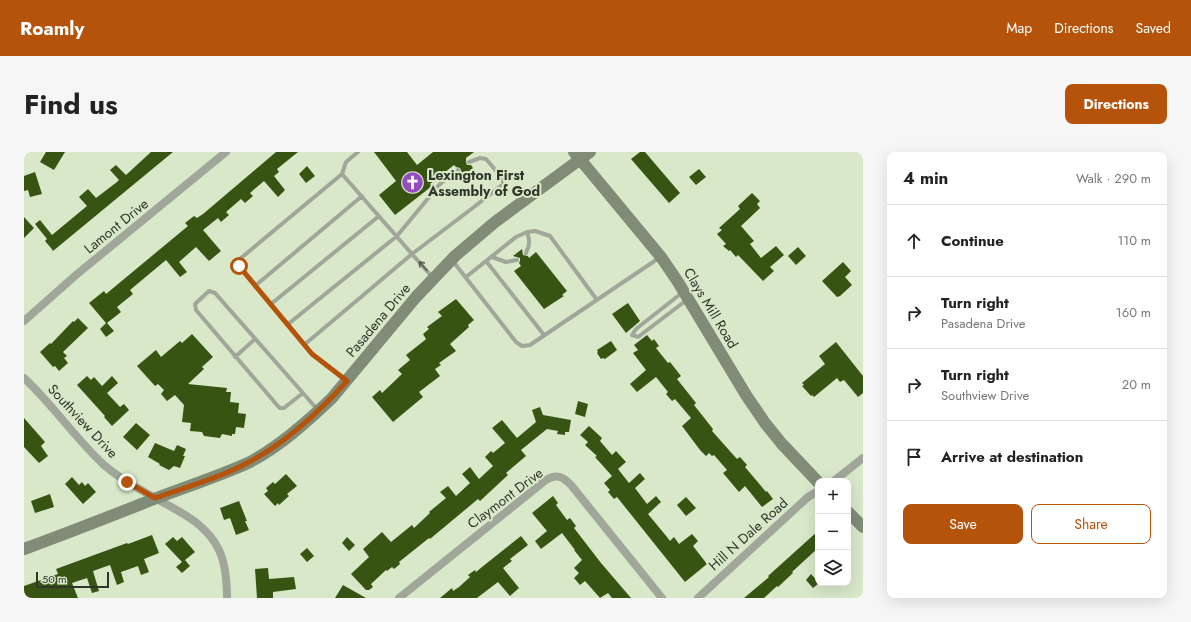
<!DOCTYPE html>
<html lang="en">
<head>
<meta charset="utf-8">
<style>
  :root { --surface:#fff; --page:#f6f6f6; --text:#222; --muted:#767676; --line:#e0e0e0; --accent:#b45309 }
  body { margin:0; font-family:Jost,sans-serif; background:var(--page); color:var(--text) }
  .controls { position:absolute; right:12px; bottom:12px; display:grid; overflow:hidden; border-radius:8px; box-shadow:0 4px 16px #0002 }
  .controls button { width:36px; height:36px; display:grid; place-items:center; padding:0; border:0; border-bottom:1px solid var(--line); background:var(--surface); color:var(--text); font:20px sans-serif }
  .scale { position:absolute; left:12px; bottom:10px; width:73px; box-sizing:border-box; padding-left:4px; border:2px solid #2f3529; border-top:0; font-size:11px; line-height:14px; white-space:nowrap; color:#2f3529; -webkit-text-stroke:3px #d8e8c9; paint-order:stroke }
  .stop { position:absolute; width:12px; height:12px; margin:-9px; border:3px solid #b45309; border-radius:50%; background:#fff }
  .stop.end { background:#b45309; border-color:#fff; box-shadow:0 1px 4px #0008 }
  .list { margin:0; padding:0; list-style:none }
  h2 { display:flex; justify-content:space-between; align-items:center; height:52px; margin:0; padding:0 16px; font-size:17px }
  h2 small { font-size:13px; font-weight:400; color:var(--muted) }
  .list li { display:grid; grid-template-columns:26px 1fr auto; gap:12px; align-items:center; box-sizing:border-box; height:72px; padding:0 16px; border-top:1px solid var(--line) }
  .list b { display:block; font-size:15px; white-space:nowrap }
  .list p { margin:0; font-size:13px; white-space:nowrap; color:var(--muted) }
  .list em { font-size:13px; font-style:normal; color:var(--muted) }
  .actions { display:flex; gap:8px; padding:12px 16px }
  .actions a { flex:1; padding:9px 0; border:1px solid var(--accent); border-radius:8px; text-align:center; font-size:14px; color:var(--accent) }
  .actions .main { background:var(--accent); color:#fff }
  .icon { flex:none; width:22px; height:22px; fill:none; stroke:currentColor; stroke-width:2; stroke-linecap:round; stroke-linejoin:round }
  .map { position:relative; flex:none; width:839px; height:446px; overflow:hidden; border-radius:8px }
  header { display:flex; align-items:center; gap:24px; box-sizing:border-box; height:56px; padding:0 20px; background:var(--accent); color:#fff }
  header strong { font-size:19px }
  nav { display:flex; gap:22px; margin-inline-start:auto; font-size:14px }
  .intro { display:flex; align-items:center; justify-content:space-between; box-sizing:border-box; height:96px; padding:0 24px }
  h1 { margin:0; font-size:28px }
  .button { padding:10px 18px; border-radius:8px; background:var(--accent); color:#fff; font-size:14px; font-weight:700 }
  main { display:flex; gap:24px; padding:0 24px }
  aside { flex:1; background:var(--surface); border-radius:8px; box-shadow:0 4px 16px #0002 }
  .map>svg:first-child { display:block }
  .building { fill:#385412 }
  .lines { fill:none; stroke-linecap:round; stroke-linejoin:round }
  .lane { stroke:#a0a79a; stroke-width:4 }
  .street { stroke:#a0a79a; stroke-width:8 }
  .secondary { stroke:#808b78; stroke-width:12 }
  .oneway { stroke:#575d51 }
  .route { stroke:#b45309; stroke-width:5 }
  .labels { text-anchor:middle; stroke-width:4; stroke-linejoin:round; paint-order:stroke }
  .poi-label { font-size:14px; font-weight:bold; fill:#2f3529; stroke:#d8e8c9; text-anchor:start }
  .street-label { font-size:14px; fill:#2f3529; stroke:#d8e8c9 }
</style>
</head>
<body>
<header>
<strong>Roamly</strong>
<nav><a>Map</a><a>Directions</a><a>Saved</a></nav>
</header>
<div class="intro"><h1>Find us</h1><a class="button">Directions</a></div>
<main>
<div class="map">
<svg width="839" height="446" viewBox="0 0 839 446">
  <rect width="100%" height="100%" fill="#d8e8c9"/>
  <path class="building" d="M22,0H41L30,18L16,10Z
    M127,0H149L29,99L27,96L21,89L23,87L11,72L16,68L28,83L63,54L55,45L64,37L72,46L93,30L95,28L86,18L92,13L102,23Z
    M252,0H274L253,17L255,20L250,24L261,38L254,45L240,29L226,41L229,44L221,51L217,47L202,60L205,63L197,70L194,66L179,78L197,99L185,109L172,95L155,110L163,120L156,125L142,108L106,138L109,142L93,155L97,160L83,171L90,179L82,185L76,177L82,171L65,151L80,139L82,142L164,74L161,71L170,64L173,66L179,62Z
    M350,0H383L393,13L409,0H450L442,6V10L443,13H447L449,16L439,24L436,21L437,18L436,16L432,15L430,13L406,32L408,34L371,63L355,43L372,29Z
    M616,0H621L656,41L645,51L607,7Z
    M283,14L291,24L282,31L275,22Z
    M675,17L682,25L672,33L665,25Z
    M11,20L18,42L6,45L4,38L0,39V24Z
    M728,41L736,49L733,52L736,56L717,74L730,89L726,92L737,106L752,94L760,103L746,115L750,119L739,129L714,103L712,105L706,98L705,99L699,94L702,92L693,82L698,78L695,76L716,57L714,54Z
    M0,65L10,76L0,86Z
    M774,95L782,104L772,113L764,104Z
    M498,97L499,103L504,104L505,106L512,100L543,139L538,143L540,144L520,157L490,119L497,114L495,111L496,109V106L489,104Z
    M819,110L827,119L821,125L828,133L816,144L813,145L798,129Z
    M432,147L450,168L444,173L445,175L426,192L432,199L415,211L417,213L411,217L416,224L395,240L399,245L369,270L348,245L356,238L358,241L378,222L374,218L386,208L382,203L401,188L402,187L399,182L405,177L403,175L418,164L414,160Z
    M604,151L616,169L602,181L588,162Z
    M54,166L64,176L39,200L43,204L40,206L44,211L35,219L31,214L29,215L16,200L26,191L27,192L49,169L50,170Z
    M168,182L189,205L178,215L180,217L164,232L203,236L202,240H207L206,250L215,251L214,261L222,262L220,276L212,275L211,282H208V284L198,282L196,286L180,284L178,280L166,279L167,271L158,270L160,253L151,243L143,249L137,242L140,238L134,232L131,234L113,214L132,198L137,205L156,189L158,191Z
    M623,183L628,189L630,187L635,194L632,196L644,211L646,210L657,224L653,227L672,251L670,253L689,277L688,279L713,307L716,305L723,313L721,315L742,340L743,339L749,347L738,355L721,334L715,340L699,321L703,318L690,303L688,304L685,301L682,304L676,298L658,274L667,266L651,247L648,249L642,242L644,240L632,225L613,240L606,232L622,218L609,201L614,198L610,193Z
    M587,189L593,198L581,207L579,206L577,207L573,201L574,200L573,198Z
    M812,190L839,224V241L834,245L820,228L816,230L813,226L790,245L788,243L787,244L778,234L780,233L778,231L801,212L795,204Z
    M63,224L67,228L70,225L78,234L88,224L94,231L83,241L96,255L100,252L105,258L88,274L80,265L81,264L53,233Z
    M554,249L564,252L561,265L551,262Z
    M516,255L519,263L547,268L545,280H541V283L533,282L534,279L523,277L497,298L502,304L482,321L484,323L456,349L454,347L406,387L405,386L375,410L376,412L370,417L368,415L363,419L362,418L347,432L349,435L345,438H342L327,422L345,405L339,397L358,380L367,390L388,373L390,376L406,361L405,360L422,346L416,340L424,334L432,344L446,331L438,322L446,315L455,327L469,314L461,305L467,299L469,301L481,291L468,276L478,268L493,286L512,270L508,258Z
    M0,266L21,290L17,294L24,304L15,311L0,295Z
    M112,271L126,283L113,298L99,285Z
    M565,274L578,286L576,289L588,303L592,299L602,310L594,317L605,331L616,321L621,327L611,336L623,352L632,344L637,350L624,362L643,385L646,389L650,385L655,392L668,382L674,389L669,394L683,412L661,430L593,345L590,347L584,340L586,338L580,331L588,324L571,305L573,304L561,293L564,290L556,283Z
    M131,291L150,299L153,293L162,297L159,304H161L156,316L150,314L145,318L135,313L136,312L124,305Z
    M262,322L273,334L263,342L265,344L255,353L254,351L251,354L240,342L244,339L242,336L249,330L251,332Z
    M48,325L55,333L58,330L61,334L64,331L72,340L59,352L41,332Z
    M26,342L30,355L11,361L7,349Z
    M529,344L534,351L532,353L543,368L546,366L552,374L550,376L577,411L607,446H588L584,441L576,446L561,429L556,433L550,426L555,421L550,416L558,408L550,398H551L538,381L517,397L511,389L523,379L508,361Z
    M662,345L672,356L662,364L653,353Z
    M215,349L223,369H221L225,378L212,383L206,366L200,368L196,356Z
    M794,379V396L768,420L769,421L754,435L753,434L740,446H720L745,425L744,424Z
    M128,383L135,401L120,407L125,420L117,423L114,414L97,420L100,430L93,433L86,413L69,419L75,439L68,441L63,426L48,431L54,446H0V434L34,422L32,417L103,391L104,392Z
    M497,384L504,393L486,407L488,409L479,416L495,436L486,444L474,430L453,446H416L428,436L429,439L435,435L446,425L444,423L451,418L452,420L458,415Z
    M149,385L153,389L158,385L171,400L161,408L166,414L158,421L152,415L158,410L141,392Z
    M323,385L331,393L325,399L318,391Z
    M283,396L290,404L283,410L276,402Z
    M244,416L245,427L270,425L272,437L249,440V446H233L231,417Z
    M787,422L795,431L789,436L782,428Z
    M319,433L342,446H311Z"/>
  <g class="lines">
    <path class="lane" d="M318,22L322,10L334,0
      M502,101C506,93 506,88 503,80
      M468,105L482,110L493,108
      M428,108L492,190L498,194L506,193L635,106
      M462,109L520,183
      M442,125L492,85L503,80L511,79L526,84L573,148
      M231,134L338,44
      M659,140L612,177L608,183L614,185L664,147
      M247,152L355,64
      M263,173L373,84L416,32L434,18
      M280,193L388,102L450,55L479,32V27L462,7L456,6L445,10
      M211,205L231,187
      M321,227L288,202L215,114L217,106L318,22L409,126
      M279,241L260,256H256L253,253L172,158L171,152L185,139L191,141C225,180 259,218 293,257"/>
    <path class="street" d="M0,169L52,123L202,0
      M0,226C29,253 51,286 80,313C95,326 113,336 131,346C156,360 182,371 195,398C202,413 203,430 203,446
      M810,329L839,306
      M375,446L522,328C533,321 539,325 547,333L638,446
      M674,446L784,345L794,339"/>
    <path class="secondary" d="M550,0L637,105L654,130L722,243L741,271L758,292L794,330
      M824,360L839,375
      M0,397C44,381 87,364 130,347C161,335 193,325 224,311C255,295 283,270 308,246L392,145L431,104L471,70L566,0"/>
  </g>
  <defs><path id="oneway-shaft" d="M-6 0H5M1.5-3L5.5 0L1.5 3" fill="none" stroke-width="1.6" stroke-linecap="round" stroke-linejoin="round"/></defs>
  <use class="oneway" href="#oneway-shaft" transform="translate(399 114) rotate(-131)"/>
  <g class="lines">
    <path class="route" d="M103,330L131,346C162,335 196,326 225,310C263,290 295,260 323,229L288,202L215,114"/>
  </g>
  <defs>
    <symbol id="church-disc" viewBox="-11 -11 22 22"><circle r="9.5" fill="#944dc0" stroke="#d8e8c9"/><path d="M-1.2-6h2.4v3.5h3.3v2.4h-3.3V6h-2.4V-.1h-3.3v-2.4h3.3Z" fill="#fff"/></symbol>
  </defs>
  <g fill-rule="evenodd">
    <use href="#church-disc" x="376" y="18" width="25" height="25"/>
  </g>
  <g class="labels">
    <g class="poi-label">
      <text x="404" y="28">Lexington First<tspan x="404" dy="16">Assembly of God</tspan></text>
    </g>
    <g class="street-label">
      <text transform="translate(92 74) rotate(-39)" y="5">Lamont Drive</text>
      <text transform="translate(687 156) rotate(59)" y="5">Clays Mill Road</text>
      <text transform="translate(354 168) rotate(-50)" y="5">Pasadena Drive</text>
      <text transform="translate(59 269) rotate(47)" y="5">Southview Drive</text>
      <text transform="translate(481 346) rotate(-37)" y="5">Claymont Drive</text>
      <text transform="translate(724 382) rotate(-42)" y="5">Hill N Dale Road</text>
    </g>
  </g>
</svg>
<div class="controls">
<button>+</button>
<button>−</button>
<button><svg class="icon" aria-label="layers" viewBox="0 0 24 24"><path d="M12 4l9 5-9 5-9-5zM3 14l9 5 9-5"/></svg></button>
</div>
<div class="scale">50 m</div>
<div class="stop" style="left:215px;top:114px"></div>
<div class="stop end" style="left:103px;top:330px"></div>
</div>
<aside>
<h2>4 min<small>Walk · 290 m</small></h2>
<ul class="list">
<li><svg class="icon" aria-label="ahead" viewBox="0 0 24 24"><path d="M12 20V5M6 11l6-6 6 6"/></svg><div><b>Continue</b></div><em>110 m</em></li>
<li><svg class="icon" aria-label="right" viewBox="0 0 24 24"><path d="M7 20v-9h11M14 6l5 5-5 5"/></svg><div><b>Turn right</b><p>Pasadena Drive</p></div><em>160 m</em></li>
<li><svg class="icon" aria-label="right" viewBox="0 0 24 24"><path d="M7 20v-9h11M14 6l5 5-5 5"/></svg><div><b>Turn right</b><p>Southview Drive</p></div><em>20 m</em></li>
<li><svg class="icon" aria-label="arrive" viewBox="0 0 24 24"><path d="M6 21V4h12l-3 4 3 4H6"/></svg><div><b>Arrive at destination</b></div></li>
</ul>
<div class="actions"><a class="main">Save</a><a>Share</a></div>
</aside>
</main>
</body>
</html>
